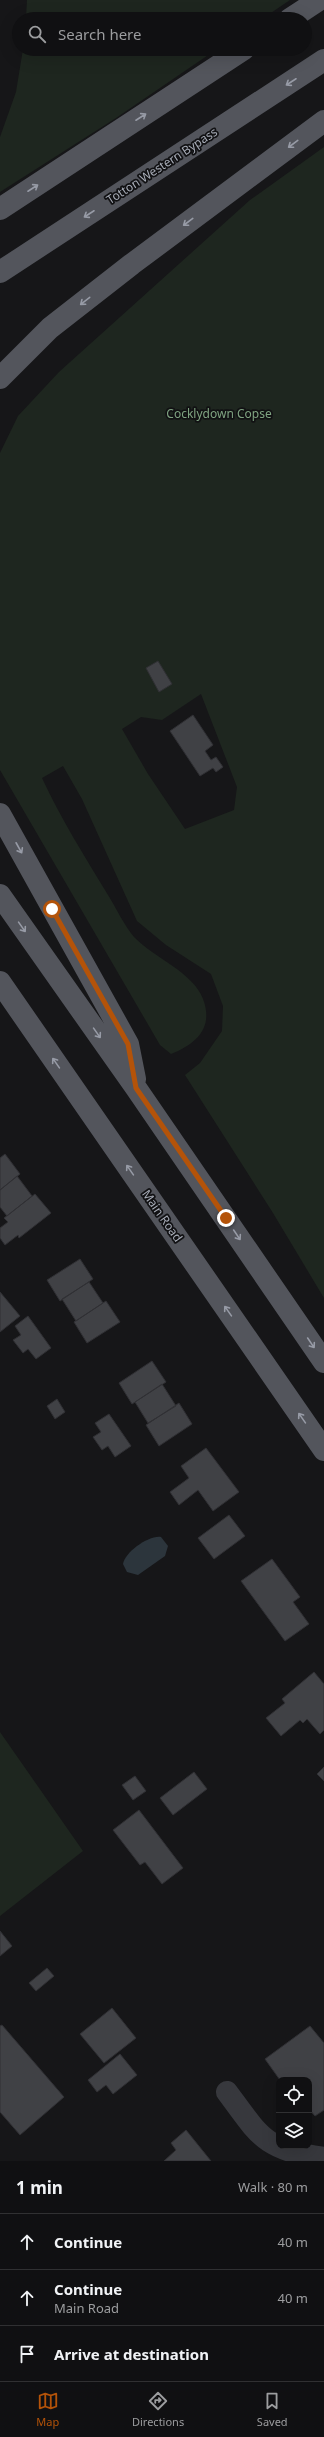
<!DOCTYPE html>
<html lang="en">
<head>
<meta charset="utf-8">
<style>
  :root { --surface:#101012; --page:#19191b; --text:#f1f3f6; --muted:#9c9d9f; --line:#303032; --accent:#b45309 }
  body { margin:0; font-family:"Noto Sans",sans-serif; background:var(--page); color:var(--text) }
  .controls { position:absolute; right:12px; bottom:12px; display:grid; overflow:hidden; border-radius:8px; box-shadow:0 4px 16px #0002 }
  .controls button { width:36px; height:36px; display:grid; place-items:center; padding:0; border:0; border-bottom:1px solid var(--line); background:var(--surface); color:var(--text); font:20px sans-serif }
  .stop { position:absolute; width:12px; height:12px; margin:-9px; border:3px solid #b45309; border-radius:50%; background:#fff }
  .stop.end { background:#b45309; border-color:#fff; box-shadow:0 1px 4px #0008 }
  .list { margin:0; padding:0; list-style:none }
  h2 { display:flex; justify-content:space-between; align-items:center; height:52px; margin:0; padding:0 16px; font-size:17px }
  h2 small { font-size:13px; font-weight:400; color:var(--muted) }
  .list li { display:grid; grid-template-columns:26px 1fr auto; gap:12px; align-items:center; box-sizing:border-box; height:56px; padding:0 16px; border-top:1px solid var(--line) }
  .list b { display:block; font-size:15px; white-space:nowrap }
  .list p { margin:0; font-size:13px; white-space:nowrap; color:var(--muted) }
  .list em { font-size:13px; font-style:normal; color:var(--muted) }
  .icon { flex:none; width:22px; height:22px; fill:none; stroke:currentColor; stroke-width:2; stroke-linecap:round; stroke-linejoin:round }
  .map { position:relative; flex:none; width:324px; height:2161px; overflow:hidden }
  .search { position:absolute; background:var(--surface); box-shadow:0 4px 16px #0002; left:12px; right:12px; top:12px; height:44px; display:flex; align-items:center; gap:10px; box-sizing:border-box; padding:0 14px; border-radius:22px; color:var(--muted); font-size:15px }
  .sheet { height:220px; background:var(--surface) }
  nav { display:flex; justify-content:space-around; align-items:center; box-sizing:border-box; height:56px; border-top:1px solid var(--line); background:var(--surface); font-size:11px; color:var(--muted) }
  nav a { display:grid; justify-items:center; gap:2px }
  nav .on { color:var(--accent) }
  .map>svg:first-child { display:block }
  .green { fill:#1e261f; fill-rule:evenodd }
  .water { fill:#2c353c }
  .building { fill:#404145; stroke:#303034 }
  .lines { fill:none; stroke-linecap:round; stroke-linejoin:round }
  .minor { stroke:#37383d; stroke-width:22 }
  .major { stroke:#53555c; stroke-width:22 }
  .oneway { stroke:#979ba6 }
  .route { stroke:#b45309; stroke-width:5 }
  .labels { text-anchor:middle; stroke-width:3.5; stroke-linejoin:round; paint-order:stroke }
  .street-label { font-size:12px; fill:#a8adb8; stroke:#111113 }
  .park-label { font-size:12px; fill:#7fa381; stroke:#111113 }
</style>
</head>
<body>
<div class="map">
<svg width="324" height="2161" viewBox="0 0 324 2161">
  <rect width="100%" height="100%" fill="#161618"/>
  <path class="green" d="M27,0H290L262,19H26Z
    M23,49H217L116,118L0,192V137L16,92Z
    M324,147V1298L273,1213L185,1075L200,1063L222,1031L223,1006L211,974L166,945L137,921L82,799L63,766L42,778C61,819 85,857 108,895C116,908 124,925 134,937C154,958 193,972 203,999C214,1028 196,1044 171,1054L160,1045L0,770V453L18,416L59,372L250,200ZM201,694L237,787L234,810L185,829L148,774L122,729L141,717L162,720Z
    M0,1732L83,1851L0,1916Z"/>
  <path class="water" d="M161,1537L168,1546L165,1556L138,1575L127,1572L123,1564C125,1552 149,1535 161,1537Z"/>
  <path class="building" d="M158,661L172,684L159,692L146,668Z
    M193,715L213,745L205,751L211,760L216,757L223,767L216,772L213,768L200,776L170,731Z
    M5,1154L20,1174L0,1190V1158Z
    M17,1176L32,1196L7,1216L0,1207V1190Z
    M35,1194L51,1213L19,1238L18,1235L5,1245L0,1238V1228L8,1222L4,1218Z
    M80,1259L93,1279L60,1301L47,1280Z
    M89,1282L103,1303L76,1321L62,1299Z
    M0,1292L20,1316L0,1332Z
    M106,1301L120,1322L87,1343L74,1322Z
    M28,1316L51,1348L36,1359L28,1349L23,1353L13,1340L21,1335L15,1326Z
    M152,1361L166,1382L132,1404L119,1383Z
    M162,1384L176,1406L148,1423L135,1402Z
    M57,1399L65,1412L55,1419L47,1406Z
    M179,1403L192,1424L159,1446L146,1425Z
    M109,1414L131,1446L115,1457L108,1446L102,1450L93,1437L101,1432L95,1423Z
    M206,1448L239,1492L213,1511L198,1490L179,1505L170,1492L189,1478L181,1466Z
    M229,1515L245,1536L214,1559L198,1538Z
    M272,1559L300,1597L293,1602L309,1624L285,1641L241,1581Z
    M314,1672L324,1684V1730L320,1734L307,1719L303,1723L300,1720L281,1736L266,1718L285,1703L282,1699Z
    M324,1767V1781L317,1774Z
    M194,1772L207,1789L173,1815L160,1798Z
    M135,1776L146,1791L133,1800L122,1785Z
    M139,1810L183,1868L162,1884L145,1862L140,1865L113,1830Z
    M0,1931L12,1946L0,1956Z
    M47,1968L54,1976L36,1991L29,1983Z
    M112,2008L136,2038L104,2063L80,2034Z
    M2,2025L64,2097L20,2135L0,2112V2026Z
    M310,2026L324,2043V2110L315,2116L309,2109V2080H280L265,2059Z
    M120,2054L137,2075L113,2094L106,2085L97,2092L88,2080Z
    M186,2130L211,2161H164L176,2150L171,2143Z"/>
  <g class="lines">
    <path class="minor" d="M227,2092C261,2138 264,2149 324,2158"/>
    <path class="major" d="M290,19L319,0
      M0,209L244,49
      M0,272L324,60
      M0,378L50,328L132,264L324,121
      M0,814L128,1044L135,1079
      M0,895L136,1088L324,1362
      M0,982L324,1450"/>
  </g>
  <defs><path id="oneway-shaft" d="M-6 0H5M1.5-3L5.5 0L1.5 3" fill="none" stroke-width="1.6" stroke-linecap="round" stroke-linejoin="round"/></defs>
  <g class="oneway">
    <use href="#oneway-shaft" transform="translate(291 82) rotate(147)"/>
    <use href="#oneway-shaft" transform="translate(141 117) rotate(-33)"/>
    <use href="#oneway-shaft" transform="translate(293 144) rotate(143)"/>
    <use href="#oneway-shaft" transform="translate(33 188) rotate(-33)"/>
    <use href="#oneway-shaft" transform="translate(89 214) rotate(147)"/>
    <use href="#oneway-shaft" transform="translate(188 222) rotate(143)"/>
    <use href="#oneway-shaft" transform="translate(85 301) rotate(142)"/>
    <use href="#oneway-shaft" transform="translate(19 848) rotate(61)"/>
    <use href="#oneway-shaft" transform="translate(22 927) rotate(55)"/>
    <use href="#oneway-shaft" transform="translate(97 1033) rotate(55)"/>
    <use href="#oneway-shaft" transform="translate(56 1063) rotate(-125)"/>
    <use href="#oneway-shaft" transform="translate(130 1170) rotate(-125)"/>
    <use href="#oneway-shaft" transform="translate(237 1235) rotate(56)"/>
    <use href="#oneway-shaft" transform="translate(228 1311) rotate(-125)"/>
    <use href="#oneway-shaft" transform="translate(311 1343) rotate(56)"/>
    <use href="#oneway-shaft" transform="translate(302 1418) rotate(-125)"/>
  </g>
  <g class="lines">
    <path class="route" d="M52,909L128,1044L136,1088L226,1218"/>
  </g>
  <g class="labels">
    <g class="street-label">
      <text transform="translate(162 166) rotate(-33)" y="4">Totton Western Bypass</text>
      <text transform="translate(162 1216) rotate(55)" y="4">Main Road</text>
    </g>
    <g class="park-label">
      <text x="219" y="418">Cocklydown Copse</text>
    </g>
  </g>
</svg>
<div class="controls">
<button><svg class="icon" aria-label="locate" viewBox="0 0 24 24"><circle cx="12" cy="12" r="6"/><path d="M12 2v4M12 18v4M2 12h4M18 12h4"/></svg></button>
<button><svg class="icon" aria-label="layers" viewBox="0 0 24 24"><path d="M12 4l9 5-9 5-9-5zM3 14l9 5 9-5"/></svg></button>
</div>
<div class="stop" style="left:52px;top:909px"></div>
<div class="stop end" style="left:226px;top:1218px"></div>
<div class="search"><svg class="icon" aria-label="search" viewBox="0 0 24 24"><circle cx="10" cy="10" r="6"/><path d="M15 15l6 6"/></svg>Search here</div>
</div>
<section class="sheet">
<h2>1 min<small>Walk · 80 m</small></h2>
<ul class="list">
<li><svg class="icon" aria-label="ahead" viewBox="0 0 24 24"><path d="M12 20V5M6 11l6-6 6 6"/></svg><div><b>Continue</b></div><em>40 m</em></li>
<li><svg class="icon" aria-label="ahead" viewBox="0 0 24 24"><path d="M12 20V5M6 11l6-6 6 6"/></svg><div><b>Continue</b><p>Main Road</p></div><em>40 m</em></li>
<li><svg class="icon" aria-label="arrive" viewBox="0 0 24 24"><path d="M6 21V4h12l-3 4 3 4H6"/></svg><div><b>Arrive at destination</b></div></li>
</ul>
</section>
<nav>
<a class="on"><svg class="icon" aria-label="map" viewBox="0 0 24 24"><path d="M3 6l6-2 6 2 6-2v14l-6 2-6-2-6 2zM9 4v14M15 6v14"/></svg>Map</a>
<a><svg class="icon" aria-label="directions" viewBox="0 0 24 24"><path d="M12 3l9 9-9 9-9-9zM9 14v-3h6M13 9l2 2-2 2"/></svg>Directions</a>
<a><svg class="icon" aria-label="saved" viewBox="0 0 24 24"><path d="M7 4h10v16l-5-4-5 4z"/></svg>Saved</a>
</nav>
</body>
</html>
